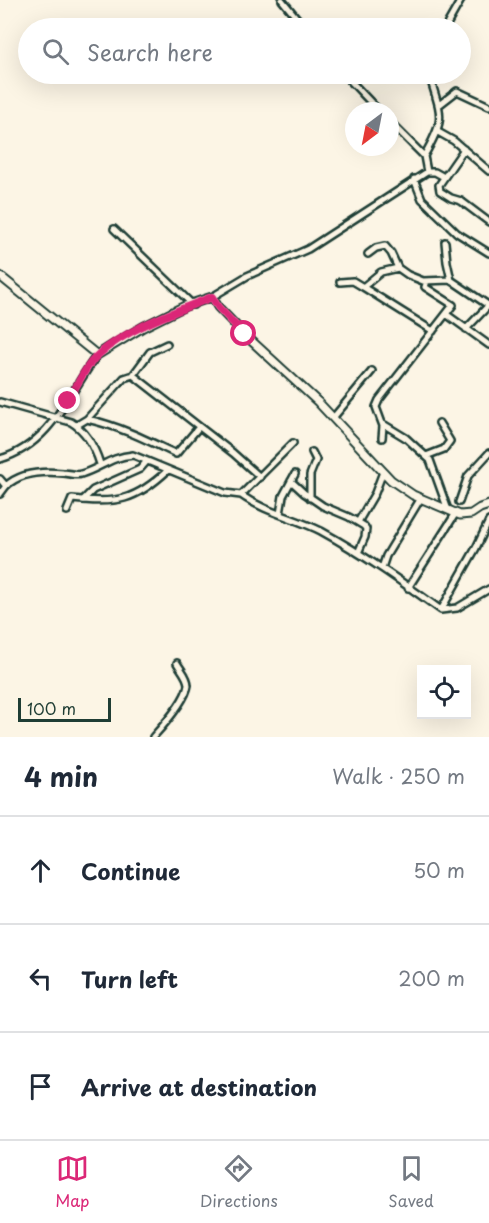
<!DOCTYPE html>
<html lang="en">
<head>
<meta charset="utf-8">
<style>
  :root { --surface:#fff; --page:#f2f2f3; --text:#1f2937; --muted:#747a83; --line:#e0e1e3; --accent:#db2777 }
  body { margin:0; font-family:"Playpen Sans",sans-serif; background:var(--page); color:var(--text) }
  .controls { position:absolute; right:18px; bottom:18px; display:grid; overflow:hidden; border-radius:0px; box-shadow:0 6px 24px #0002 }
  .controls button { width:54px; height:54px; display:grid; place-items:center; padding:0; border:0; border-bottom:2px solid var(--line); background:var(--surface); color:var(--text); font:30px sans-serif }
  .compass { position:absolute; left:345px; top:102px; width:54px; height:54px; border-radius:50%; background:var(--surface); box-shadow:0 6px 24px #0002; rotate:212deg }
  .scale { position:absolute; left:18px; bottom:15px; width:93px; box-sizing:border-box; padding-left:6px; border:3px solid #1f3d34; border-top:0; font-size:16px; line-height:21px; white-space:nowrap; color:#1f3d34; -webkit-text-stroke:4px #fcf5e5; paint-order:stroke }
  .stop { position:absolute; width:18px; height:18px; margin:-14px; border:4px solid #db2777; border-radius:50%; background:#fff }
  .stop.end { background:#db2777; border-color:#fff; box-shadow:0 2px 6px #0008 }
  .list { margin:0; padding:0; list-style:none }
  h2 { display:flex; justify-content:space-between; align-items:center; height:78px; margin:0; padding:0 24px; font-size:26px }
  h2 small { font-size:20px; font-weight:400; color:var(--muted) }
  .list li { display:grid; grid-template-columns:39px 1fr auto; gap:18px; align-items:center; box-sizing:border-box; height:108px; padding:0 24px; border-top:2px solid var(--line) }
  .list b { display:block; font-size:22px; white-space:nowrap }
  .list em { font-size:20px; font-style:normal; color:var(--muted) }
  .icon { flex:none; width:33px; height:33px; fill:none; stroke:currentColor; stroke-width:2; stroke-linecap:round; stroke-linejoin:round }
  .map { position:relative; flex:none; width:489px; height:737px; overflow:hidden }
  .search { position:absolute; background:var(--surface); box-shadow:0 6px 24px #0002; left:18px; right:18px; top:18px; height:66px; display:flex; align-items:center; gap:15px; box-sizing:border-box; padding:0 21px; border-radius:33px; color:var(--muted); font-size:22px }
  .sheet { height:402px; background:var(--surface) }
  nav { display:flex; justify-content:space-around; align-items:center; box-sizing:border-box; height:84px; border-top:2px solid var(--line); background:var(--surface); font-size:16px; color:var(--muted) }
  nav a { display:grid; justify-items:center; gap:3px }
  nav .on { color:var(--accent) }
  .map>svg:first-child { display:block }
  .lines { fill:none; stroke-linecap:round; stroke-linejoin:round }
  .minor-casing { stroke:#1f3d34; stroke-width:10 }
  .tertiary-casing { stroke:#1f3d34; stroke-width:11 }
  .minor { stroke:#fcf5e5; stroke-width:5 }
  .tertiary { stroke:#fcf5e5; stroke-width:7 }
  .route { stroke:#db2777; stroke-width:8 }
</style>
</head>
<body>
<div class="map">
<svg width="489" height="737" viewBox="0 0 489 737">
  <rect width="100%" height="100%" fill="#fcf5e5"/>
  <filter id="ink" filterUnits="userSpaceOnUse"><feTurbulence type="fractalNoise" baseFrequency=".0167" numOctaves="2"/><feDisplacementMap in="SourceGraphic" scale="12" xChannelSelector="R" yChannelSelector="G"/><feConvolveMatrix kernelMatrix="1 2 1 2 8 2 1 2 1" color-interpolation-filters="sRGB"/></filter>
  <g filter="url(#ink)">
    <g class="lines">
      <defs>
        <path id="minor" d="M282,0L305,28
          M445,28L461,0
          M344,74L379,111
          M439,105L457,91L489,106
          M390,122L424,156
          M438,132L454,141L489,171
          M464,149L439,185L440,191L451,198L461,201L489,222
          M427,172H435L444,177
          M414,179L422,199L457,233L489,253
          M114,229L193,305
          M445,242L447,262L451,280
          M368,254L376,248L385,246L391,253L398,268L408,275L423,281L451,280L488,305
          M340,282L353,281L363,287L381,272L398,268
          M363,287L433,331
          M212,297L247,276L308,249L427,172L424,156C447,116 441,116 429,74
          M446,314L489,345
          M466,329L489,305
          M133,375L150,352L167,344
          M0,402L71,422C86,431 95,448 100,464
          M333,418L372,371
          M87,419L124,378L133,375L233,453L260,477
          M383,424L406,438L430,460L448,510
          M77,425L87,419C119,426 147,440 176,454L199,427
          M382,438L383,426L376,407L379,400L453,305L425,287L427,281
          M426,456L444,449L450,441L439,423
          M0,459C50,445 69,394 97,355
          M0,479L6,486L0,494
          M291,481L304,493L323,506L349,517L364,526L366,529L365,537L358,553
          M6,486C21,472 43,471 63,473C68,473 76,476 81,474C101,468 110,457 133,455L225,493L241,495L293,443
          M241,495C265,512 295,518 321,531C363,554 402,582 441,610L457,608L489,589
          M310,498V475L316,460L312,452
          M83,500L93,490L140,469L147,461
          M459,502L468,476L489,453
          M67,511L72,499C117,504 135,501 168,470
          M280,514L283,496L295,474
          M358,522L375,493L383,472
          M382,568L386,556L421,498
          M408,588L456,513
          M441,610L476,548L489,521
          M153,737C163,726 186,700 188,685C188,677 181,670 177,663"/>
        <path id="tertiary" d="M0,276L97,355L143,327L185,306L212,297L218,307L244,334L318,402L391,480L413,495L460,515L471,514L480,508L489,505"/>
      </defs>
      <use href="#minor" class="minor-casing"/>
      <use href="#tertiary" class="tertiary-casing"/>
      <use href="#minor" class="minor"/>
      <use href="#tertiary" class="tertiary"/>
    </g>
  </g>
  <g class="lines" filter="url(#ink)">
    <path class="route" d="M68,401C77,385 86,365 99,354C129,327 176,312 212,297L218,307L244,334"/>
  </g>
</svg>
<div class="controls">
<button><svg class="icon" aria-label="locate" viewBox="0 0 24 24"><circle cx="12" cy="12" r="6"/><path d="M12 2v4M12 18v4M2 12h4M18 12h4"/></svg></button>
</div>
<svg class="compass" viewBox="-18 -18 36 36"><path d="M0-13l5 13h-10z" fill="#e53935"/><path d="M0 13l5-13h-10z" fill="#747a83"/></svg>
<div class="scale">100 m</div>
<div class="stop" style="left:244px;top:334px"></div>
<div class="stop end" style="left:68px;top:401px"></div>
<div class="search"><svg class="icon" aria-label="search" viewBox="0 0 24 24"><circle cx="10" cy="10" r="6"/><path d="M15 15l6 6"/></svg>Search here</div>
</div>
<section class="sheet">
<h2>4 min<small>Walk · 250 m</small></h2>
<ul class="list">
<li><svg class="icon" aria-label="ahead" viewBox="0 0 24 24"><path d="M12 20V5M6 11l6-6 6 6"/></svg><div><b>Continue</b></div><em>50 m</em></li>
<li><svg class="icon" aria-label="left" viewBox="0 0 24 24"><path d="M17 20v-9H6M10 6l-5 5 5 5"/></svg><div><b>Turn left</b></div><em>200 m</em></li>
<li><svg class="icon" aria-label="arrive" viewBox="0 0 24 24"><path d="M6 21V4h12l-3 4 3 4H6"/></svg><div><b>Arrive at destination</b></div></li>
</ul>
</section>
<nav>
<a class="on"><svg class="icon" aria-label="map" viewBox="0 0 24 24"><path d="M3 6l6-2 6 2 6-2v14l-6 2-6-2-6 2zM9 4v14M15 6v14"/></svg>Map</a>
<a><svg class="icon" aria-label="directions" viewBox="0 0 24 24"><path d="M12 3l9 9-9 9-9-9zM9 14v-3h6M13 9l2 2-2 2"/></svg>Directions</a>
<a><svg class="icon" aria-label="saved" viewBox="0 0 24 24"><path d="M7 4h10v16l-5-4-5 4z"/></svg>Saved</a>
</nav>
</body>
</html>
